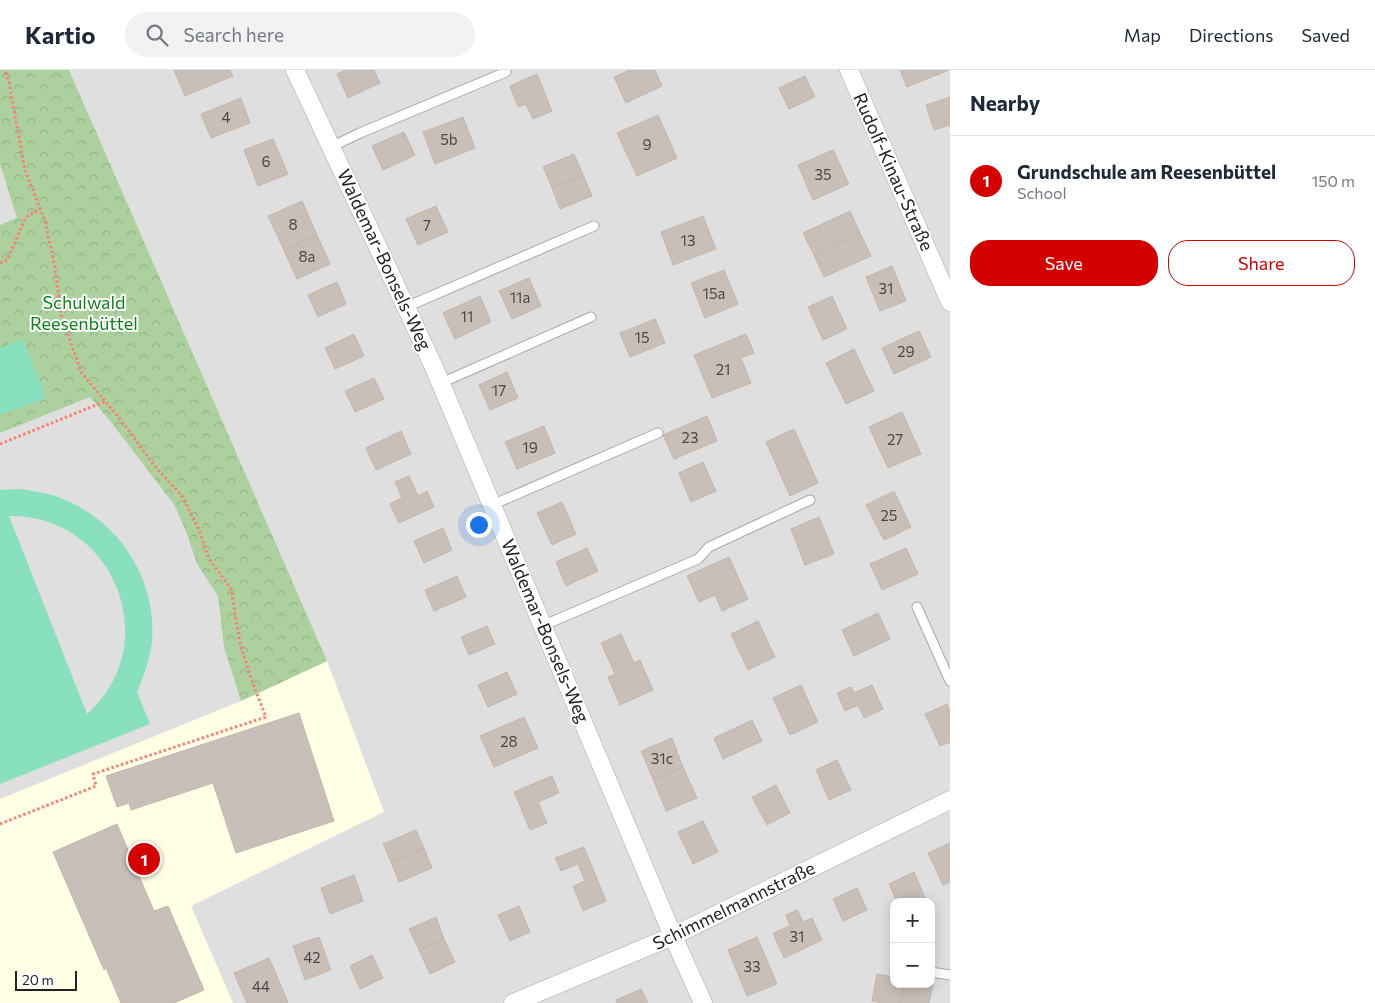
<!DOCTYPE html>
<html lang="en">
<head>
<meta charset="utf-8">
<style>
  :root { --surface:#fff; --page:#f2f2f3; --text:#1f2937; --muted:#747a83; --line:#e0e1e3; --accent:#d40000 }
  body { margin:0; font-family:Commissioner,sans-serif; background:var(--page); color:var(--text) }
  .controls { position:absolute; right:15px; bottom:15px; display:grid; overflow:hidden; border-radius:10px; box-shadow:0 2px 12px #0003 }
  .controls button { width:45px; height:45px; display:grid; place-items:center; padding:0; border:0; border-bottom:1px solid var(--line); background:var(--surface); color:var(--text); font:25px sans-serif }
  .scale { position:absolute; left:15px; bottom:12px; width:62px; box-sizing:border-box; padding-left:5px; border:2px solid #222; border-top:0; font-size:14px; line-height:18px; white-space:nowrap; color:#222; -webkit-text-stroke:4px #fff; paint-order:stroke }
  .you { position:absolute; left:478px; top:454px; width:18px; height:18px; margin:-12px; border:4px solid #fff; border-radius:50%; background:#1a73e8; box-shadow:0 0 0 8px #1a73e833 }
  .badge { display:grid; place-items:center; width:32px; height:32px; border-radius:50%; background:var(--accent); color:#fff; font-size:16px; font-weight:700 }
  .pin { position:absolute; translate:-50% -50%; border:2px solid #fff; box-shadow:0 1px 5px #0006 }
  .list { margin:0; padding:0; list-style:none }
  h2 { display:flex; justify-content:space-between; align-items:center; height:65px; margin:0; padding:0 20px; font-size:21px }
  h2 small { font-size:16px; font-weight:400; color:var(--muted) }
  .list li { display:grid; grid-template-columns:32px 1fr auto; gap:15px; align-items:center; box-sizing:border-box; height:90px; padding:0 20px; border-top:1px solid var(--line) }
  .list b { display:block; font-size:19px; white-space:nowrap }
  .list p { margin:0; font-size:16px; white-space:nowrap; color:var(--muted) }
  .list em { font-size:16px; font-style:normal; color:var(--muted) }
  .actions { display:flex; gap:10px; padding:15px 20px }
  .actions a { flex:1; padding:11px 0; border:1px solid var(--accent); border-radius:20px; text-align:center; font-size:18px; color:var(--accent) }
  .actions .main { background:var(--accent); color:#fff }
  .icon { flex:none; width:28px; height:28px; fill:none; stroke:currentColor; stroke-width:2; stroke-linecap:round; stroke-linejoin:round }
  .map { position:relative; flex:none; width:950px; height:933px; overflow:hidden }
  header { display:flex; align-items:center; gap:30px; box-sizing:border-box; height:70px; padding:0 25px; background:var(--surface); border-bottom:1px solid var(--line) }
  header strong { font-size:24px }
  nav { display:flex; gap:28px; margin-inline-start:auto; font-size:18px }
  .search { width:350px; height:45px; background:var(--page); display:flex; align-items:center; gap:12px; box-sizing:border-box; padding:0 18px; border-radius:28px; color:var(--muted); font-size:19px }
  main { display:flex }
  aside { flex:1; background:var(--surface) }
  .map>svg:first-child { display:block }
  .residential { fill:#e0dfdf; fill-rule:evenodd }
  .education { fill:#ffffe5 }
  .forest { fill:url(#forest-crowns) }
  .pitch { fill:#88e0be; fill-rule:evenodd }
  .building { fill:#c7bfb8; stroke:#c4b6ab }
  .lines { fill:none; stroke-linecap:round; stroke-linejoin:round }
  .service-casing { stroke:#a9a9a9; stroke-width:11 }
  .minor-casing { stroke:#a9a9a9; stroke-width:19 }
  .path { stroke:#fa8072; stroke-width:3; stroke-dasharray:2.5 2.5; stroke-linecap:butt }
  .service { stroke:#fff; stroke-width:9 }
  .minor { stroke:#fff; stroke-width:18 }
  .labels { text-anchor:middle; stroke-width:4; stroke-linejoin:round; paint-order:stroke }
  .number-label { font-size:15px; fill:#4b4948 }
  .street-label { font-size:18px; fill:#222; stroke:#fff }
  .park-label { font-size:18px; fill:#0c8416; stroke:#fff }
</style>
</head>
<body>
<header>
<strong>Kartio</strong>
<div class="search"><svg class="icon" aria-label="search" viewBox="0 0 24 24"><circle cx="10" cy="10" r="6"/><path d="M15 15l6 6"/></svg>Search here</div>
<nav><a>Map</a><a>Directions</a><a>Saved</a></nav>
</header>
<main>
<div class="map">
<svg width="950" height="933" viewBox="0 0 950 933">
  <defs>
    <pattern id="forest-crowns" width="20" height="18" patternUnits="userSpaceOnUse" patternTransform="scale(1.25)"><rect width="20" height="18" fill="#add19e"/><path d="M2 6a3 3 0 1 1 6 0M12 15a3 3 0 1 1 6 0" fill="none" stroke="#95b388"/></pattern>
  </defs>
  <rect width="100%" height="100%" fill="#f2efe9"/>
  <path class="residential" d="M0,0H950V933H0ZM894,832H931V914H894Z"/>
  <path class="education" d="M327,591L384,742L191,836L233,933H0V729L241,631Z"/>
  <path class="forest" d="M0,0H69L327,591L241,631L224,577L218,526L197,494L187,464L175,436L114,356L90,327L0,363V155L17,148L0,94Z"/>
  <path class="pitch" d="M23,269L46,328L0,345V278Z
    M22,419C36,422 50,423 63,429C120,452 157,510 152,571C150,589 144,606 137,622L150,654L0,714V420ZM9,446C114,444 166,574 87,644Z"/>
  <path class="building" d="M174,0H230L233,6L185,26Z
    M346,0H374L380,13L348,28L337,4Z
    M630,0H655L662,16L626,33L614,7Z
    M900,0H949L907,17Z
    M537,4L552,41L533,49L526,34L518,37L510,16Z
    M805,6L815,27L789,39L779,18Z
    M950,27V56V55L934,60L926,35Z
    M241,28L250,53L211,68L201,44Z
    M658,45L677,88L637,106L617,63Z
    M463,47L475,78L435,94L423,62Z
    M404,62L415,85L383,100L372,76Z
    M273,69L288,104L258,116L244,80Z
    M833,80L849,114L813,130L798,95Z
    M574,84L583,105L552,118L543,97Z
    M583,105L592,126L560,139L552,118Z
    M302,131L317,165L284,180L268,146Z
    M436,136L448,162L418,175L406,149Z
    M850,141L860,163L814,185L803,163Z
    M703,146L716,179L673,195L661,162Z
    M860,163L871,186L824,207L814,185Z
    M317,165L330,194L297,209L284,180Z
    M892,196L906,231L880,241L866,207Z
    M724,200L738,234L705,248L691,213Z
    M529,208L541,236L512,249L499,221Z
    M337,212L346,234L318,247L308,225Z
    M480,226L491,252L455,269L443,243Z
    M832,226L847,259L823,270L808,237Z
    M655,249L665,273L630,287L620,263Z
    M919,261L931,287L894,304L882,278Z
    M354,264L364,286L335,299L325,278Z
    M746,264L754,283L741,288L751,313L712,328L694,285Z
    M854,279L874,321L846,334L826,293Z
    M507,302L518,328L490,340L479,315Z
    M374,308L384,329L355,342L345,321Z
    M902,342L921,384L888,398L869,357Z
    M707,346L717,371L674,389L663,365Z
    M544,356L555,383L517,399L505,372Z
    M794,359L818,413L790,426L766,372Z
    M401,361L411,384L376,400L366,378Z
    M703,392L716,421L691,432L679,403Z
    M409,406L418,426L427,421L434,437L399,453L390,434L402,428L395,412Z
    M894,421L911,457L884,470L866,435Z
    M562,432L576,464L552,475L537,443Z
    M819,447L834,484L805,495L791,459Z
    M443,458L452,480L424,493L414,471Z
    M587,478L598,501L566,516L556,492Z
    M906,478L918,504L882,520L870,494Z
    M729,487L748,529L722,541L715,525L699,532L687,506Z
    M457,506L466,527L434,541L425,520Z
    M878,543L890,569L854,586L842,560Z
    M758,551L775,587L748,600L731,564Z
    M487,556L495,574L469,585L461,567Z
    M621,564L634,593L640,590L653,620L620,635L608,607L615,604L601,573Z
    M507,602L517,624L488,637L478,615Z
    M801,615L818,652L790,665L773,628Z
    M872,615L883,639L864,648L858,635L845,641L837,623L851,617L854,623Z
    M947,634L950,640V672L940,676L925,644Z
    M299,643L334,751L236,783L213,713L131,740L129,733L117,737L106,706Z
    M524,647L538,678L494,697L480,666Z
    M752,650L762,671L723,689L714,668Z
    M672,668L683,697L653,709L641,681Z
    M837,690L851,720L829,730L816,700Z
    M683,697L697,728L666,741L653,709Z
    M552,706L559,723L538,732L547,753L530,760L514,722Z
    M776,715L790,743L767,755L752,727Z
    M703,751L718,782L693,794L678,762Z
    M117,754L154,841L168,836L204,920L174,933H121L106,898L104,900L53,782Z
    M416,760L424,778L391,792L383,774Z
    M950,773V812L943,815L928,783Z
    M584,777L606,831L583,841L573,816L585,811L578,794L561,801L555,788Z
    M424,778L432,798L399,812L391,792Z
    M914,802L927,832H897L889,814Z
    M354,805L363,831L330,844L321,818Z
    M857,818L867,840L843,851L833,829Z
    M519,836L530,862L510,871L498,845Z
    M797,840L803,852L812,848L822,870L784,888L773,863L790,856L786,845Z
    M436,847L444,869L419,880L409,859Z
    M319,867L331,900L305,910L293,876Z
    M757,867L777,914L747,926L728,880Z
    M444,869L455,892L430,904L419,880Z
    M372,885L383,908L360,919L350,896Z
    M269,888L288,932L285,933H247L234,903Z
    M877,904L894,907V914H904L900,933H882L872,931Z
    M904,914H933L929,933H900Z
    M641,919L648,933H617L616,930Z"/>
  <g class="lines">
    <defs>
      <path id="service" d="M331,77L360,63L506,2
        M406,237L594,156
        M441,313L591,247
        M492,435L658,363
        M917,537L950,611
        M542,556L698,489L709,477L810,430
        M931,902L950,905"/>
      <path id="minor" d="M295,0L433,295L673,866L703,933
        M849,0L950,232
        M513,933L673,866L950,730"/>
    </defs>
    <use href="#service" class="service-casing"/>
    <use href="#minor" class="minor-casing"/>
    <path class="path" d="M0,193L7,190L26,147L40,139
      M0,374L106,331
      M0,754L96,716L93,704L266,647L252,611L240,573L231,519L209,489L199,460L183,427L157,399L120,349L81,302L61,244L55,197L45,151L25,100L9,12L5,0"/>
    <use href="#service" class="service"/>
    <use href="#minor" class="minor"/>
  </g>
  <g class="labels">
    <g class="number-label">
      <text x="226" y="53">4</text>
      <text x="449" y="75">5b</text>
      <text x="647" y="80">9</text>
      <text x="266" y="97">6</text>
      <text x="823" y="110">35</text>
      <text x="293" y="160">8</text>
      <text x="427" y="161">7</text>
      <text x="688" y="176">13</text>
      <text x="307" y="192">8a</text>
      <text x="886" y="224">31</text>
      <text x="714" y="229">15a</text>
      <text x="520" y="233">11a</text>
      <text x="467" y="252">11</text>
      <text x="642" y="273">15</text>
      <text x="906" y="287">29</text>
      <text x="723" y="305">21</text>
      <text x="499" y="326">17</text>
      <text x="690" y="373">23</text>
      <text x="895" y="375">27</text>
      <text x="530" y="383">19</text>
      <text x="889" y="451">25</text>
      <text x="509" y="677">28</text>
      <text x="662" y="694">31c</text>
      <text x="797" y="872">31</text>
      <text x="312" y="893">42</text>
      <text x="752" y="902">33</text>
      <text x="261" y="922">44</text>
    </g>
    <g class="street-label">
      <text transform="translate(893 102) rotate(66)" y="6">Rudolf-Kinau-Straße</text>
      <text transform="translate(384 190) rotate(65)" y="6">Waldemar-Bonsels-Weg</text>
      <text transform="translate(545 561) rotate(67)" y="6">Waldemar-Bonsels-Weg</text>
      <text transform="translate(734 836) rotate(-26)" y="6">Schimmelmannstraße</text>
    </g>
    <g class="park-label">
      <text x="84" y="239">Schulwald<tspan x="84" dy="21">Reesenbüttel</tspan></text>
    </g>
  </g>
</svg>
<div class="controls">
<button>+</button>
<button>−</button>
</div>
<div class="scale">20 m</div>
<div class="you"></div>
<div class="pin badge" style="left:144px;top:789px">1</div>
</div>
<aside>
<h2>Nearby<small></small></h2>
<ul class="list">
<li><span class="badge">1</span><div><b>Grundschule am Reesenbüttel</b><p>School</p></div><em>150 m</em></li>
</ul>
<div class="actions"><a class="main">Save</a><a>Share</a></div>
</aside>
</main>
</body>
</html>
